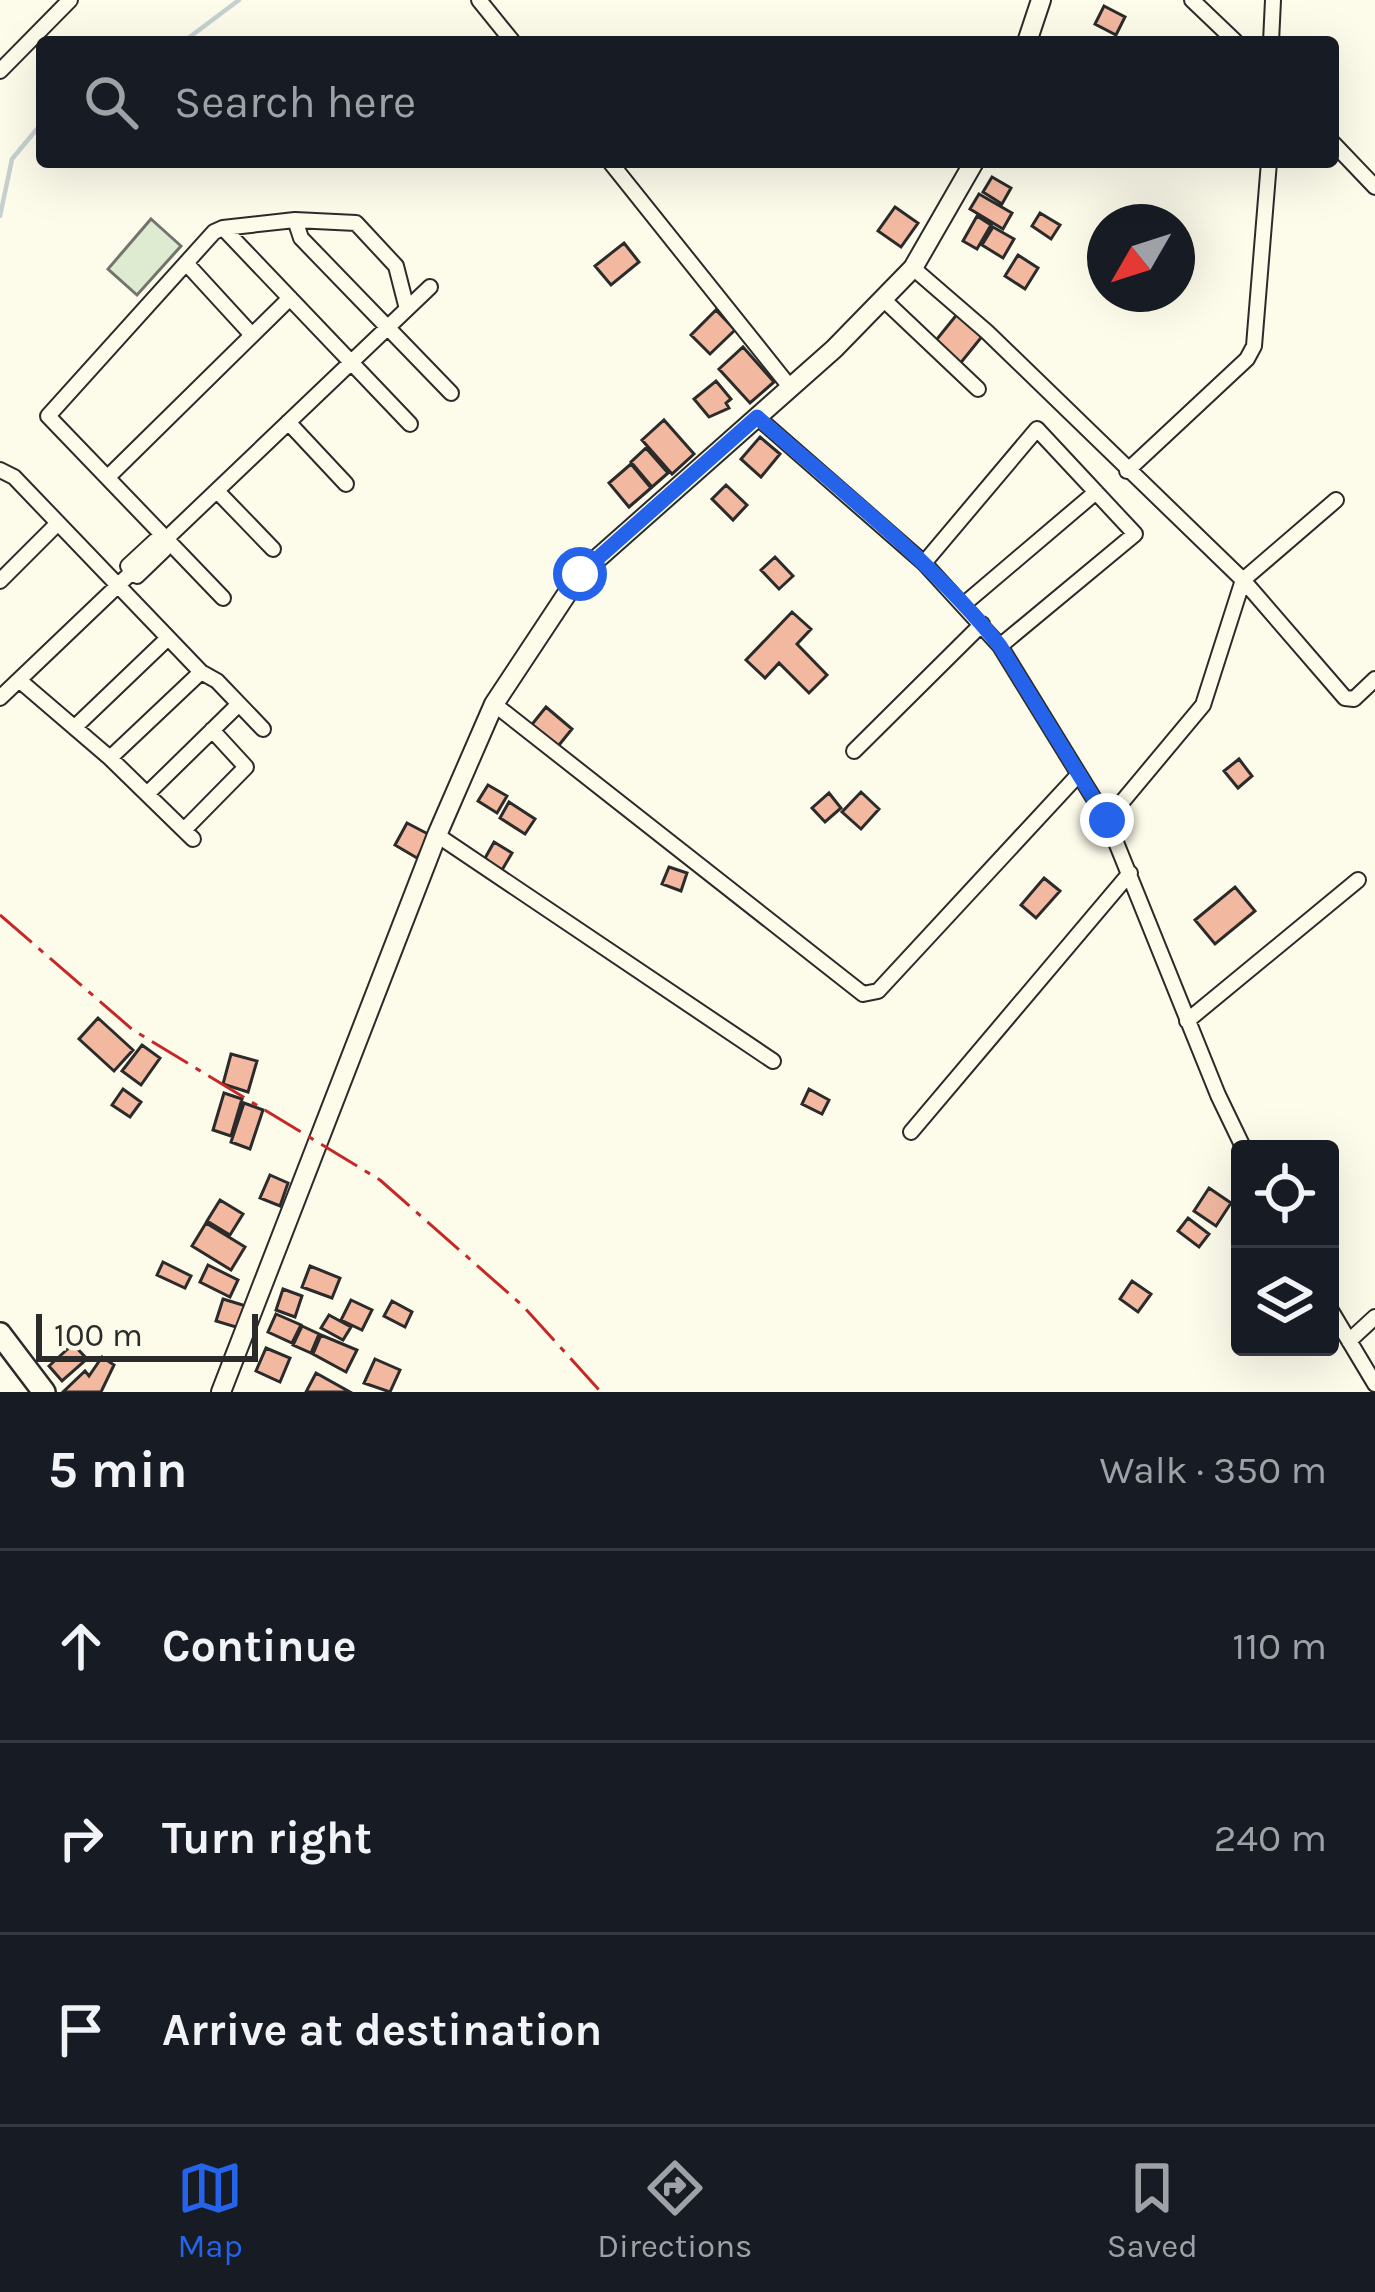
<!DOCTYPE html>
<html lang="en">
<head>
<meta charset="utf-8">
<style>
  :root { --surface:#171b24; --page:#242831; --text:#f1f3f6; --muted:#9ea1a6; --line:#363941; --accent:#2563eb }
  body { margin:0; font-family:Karla,sans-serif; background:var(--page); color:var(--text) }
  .controls { position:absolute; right:36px; bottom:36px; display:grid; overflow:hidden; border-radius:12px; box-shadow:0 12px 48px #0002 }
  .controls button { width:108px; height:108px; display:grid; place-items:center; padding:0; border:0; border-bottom:3px solid var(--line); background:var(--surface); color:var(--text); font:60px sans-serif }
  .compass { position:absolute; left:1087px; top:204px; width:108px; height:108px; border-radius:50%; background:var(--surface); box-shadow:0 12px 48px #0002; rotate:231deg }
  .scale { position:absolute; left:36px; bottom:30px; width:222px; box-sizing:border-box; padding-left:12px; border:6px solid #2b2b2b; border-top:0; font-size:33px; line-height:42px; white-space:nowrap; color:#2b2b2b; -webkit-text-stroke:9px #fdfbea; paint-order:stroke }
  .stop { position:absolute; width:36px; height:36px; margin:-27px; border:9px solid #2563eb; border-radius:50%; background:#fff }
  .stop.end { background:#2563eb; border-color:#fff; box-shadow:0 3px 12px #0008 }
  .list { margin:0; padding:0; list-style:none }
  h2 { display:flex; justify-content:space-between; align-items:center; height:156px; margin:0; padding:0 48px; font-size:51px }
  h2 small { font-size:39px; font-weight:400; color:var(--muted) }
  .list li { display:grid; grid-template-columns:78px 1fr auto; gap:36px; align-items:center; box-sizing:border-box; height:192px; padding:0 48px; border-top:3px solid var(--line) }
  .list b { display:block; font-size:45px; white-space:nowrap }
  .list em { font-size:39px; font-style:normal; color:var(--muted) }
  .icon { flex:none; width:66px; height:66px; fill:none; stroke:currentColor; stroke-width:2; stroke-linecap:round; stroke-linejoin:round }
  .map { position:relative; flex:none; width:1375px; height:1392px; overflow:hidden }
  .search { position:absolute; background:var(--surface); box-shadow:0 12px 48px #0002; left:36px; right:36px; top:36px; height:132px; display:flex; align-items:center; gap:30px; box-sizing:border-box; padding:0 42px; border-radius:12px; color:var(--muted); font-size:45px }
  .sheet { height:732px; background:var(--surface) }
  nav { display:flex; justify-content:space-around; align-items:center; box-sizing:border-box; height:168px; border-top:3px solid var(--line); background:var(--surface); font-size:33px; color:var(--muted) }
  nav a { display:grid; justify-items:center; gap:6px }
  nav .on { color:var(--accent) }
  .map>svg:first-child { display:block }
  .green { fill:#deebd1; stroke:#74746e; stroke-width:3 }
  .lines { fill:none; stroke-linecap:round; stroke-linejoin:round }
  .stream { stroke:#c7d0d0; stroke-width:4.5 }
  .building { fill:#f2b8a0; stroke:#2b2b2b; stroke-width:3 }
  .street-casing { stroke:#2b2b2b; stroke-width:18 }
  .secondary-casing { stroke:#2b2b2b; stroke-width:22 }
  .primary-casing { stroke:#2b2b2b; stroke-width:26 }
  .street { stroke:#fdfbea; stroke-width:14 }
  .secondary { stroke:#fdfbea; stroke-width:18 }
  .primary { stroke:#fdfbea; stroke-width:21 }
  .power { stroke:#c62828; stroke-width:3; stroke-dasharray:42 9 6 9; stroke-linecap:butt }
  .route { stroke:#2563eb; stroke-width:15 }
</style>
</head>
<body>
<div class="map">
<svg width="1375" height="1392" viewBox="0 0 1375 1392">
  <rect width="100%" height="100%" fill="#fdfbea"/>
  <path class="green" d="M151,219L181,246L137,295L108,269Z"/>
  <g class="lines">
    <path class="stream" d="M183,42L239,0
      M0,216L12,159L42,123"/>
  </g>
  <path class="building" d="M1104,6L1125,17L1116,35L1095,24Z
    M992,177L1011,188L1002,204L983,192Z
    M979,194L1012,213L1003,229L970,209Z
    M895,207L918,223L901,247L878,231Z
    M1040,213L1060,225L1051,239L1032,226Z
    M977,216L991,225L977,249L963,241Z
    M993,227L1014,239L1003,258L982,245Z
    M624,243L639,262L611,285L595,266Z
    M1018,255L1038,268L1025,289L1005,276Z
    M716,310L735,330L710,354L691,335Z
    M958,313L984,334L959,365L933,344Z
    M743,347L774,382L750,403L719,369Z
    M716,381L731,399L726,403L729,408L709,417L694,399Z
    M664,420L694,454L672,474L642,440Z
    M760,437L780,454L761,477L741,459Z
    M646,448L668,473L652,487L631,462Z
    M631,464L651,488L629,507L609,483Z
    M726,485L747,505L733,520L712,499Z
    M775,557L793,576L779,589L761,570Z
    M792,612L811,629L797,644L827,675L809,693L779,663L765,678L746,660Z
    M546,707L572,729L555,750L529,728Z
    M1239,759L1252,776L1238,788L1224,771Z
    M488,785L507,796L497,813L478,801Z
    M861,792L879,809L861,829L842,812Z
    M829,793L841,808L825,822L812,808Z
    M509,802L535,819L525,834L500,818Z
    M407,823L430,835L417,858L395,845Z
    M494,842L512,853L502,870L484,860Z
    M669,867L687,873L681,891L662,884Z
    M1044,878L1060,891L1036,918L1021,905Z
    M1235,887L1255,911L1215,944L1195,920Z
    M98,1018L133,1050L114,1071L79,1039Z
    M142,1045L160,1058L141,1085L122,1071Z
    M231,1054L257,1061L248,1092L223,1084Z
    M123,1089L141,1102L130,1117L112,1105Z
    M809,1089L829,1100L822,1114L802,1104Z
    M224,1093L242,1099L231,1136L213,1130Z
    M244,1103L263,1110L250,1149L231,1142Z
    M270,1175L288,1183L280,1206L260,1198Z
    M1209,1188L1231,1203L1216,1226L1194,1211Z
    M220,1200L243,1214L230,1235L207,1221Z
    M1188,1218L1209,1234L1199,1247L1178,1231Z
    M206,1223L245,1247L231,1270L192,1246Z
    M163,1262L191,1276L185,1288L157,1275Z
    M208,1265L238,1280L230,1297L200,1282Z
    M310,1266L340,1278L332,1298L302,1287Z
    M1132,1281L1151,1294L1138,1312L1120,1299Z
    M283,1289L302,1296L295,1317L276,1310Z
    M223,1299L246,1306L239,1328L216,1321Z
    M351,1300L372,1310L362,1330L341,1320Z
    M392,1301L412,1312L405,1327L384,1316Z
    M276,1314L301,1325L292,1343L268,1332Z
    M329,1315L351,1327L343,1340L321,1328Z
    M302,1326L319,1334L311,1353L293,1345Z
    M321,1335L357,1350L346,1372L313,1354Z
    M73,1344L87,1359L62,1381L49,1366Z
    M266,1348L290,1358L280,1382L256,1371Z
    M102,1357L114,1365L101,1392H63L85,1371L89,1376Z
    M375,1359L400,1370L390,1392L364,1383Z
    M316,1373L350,1392H306Z"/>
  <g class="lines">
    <defs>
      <path id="street" d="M479,0L513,42
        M1192,0L1236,42
        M1271,42L1273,0
        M0,71L70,0
        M1333,143L1375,187
        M610,162L790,387
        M295,220L301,238L451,393
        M223,228L410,424
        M186,263L252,335
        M913,268L987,332L1243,580L1203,705L1107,820
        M884,300L978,389
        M757,417L924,563L1000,646L1107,820L1218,1095L1244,1149
        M288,422L346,484
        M0,470L14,477L201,672L217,681L263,729
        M1127,471L1247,359L1254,346L1269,162
        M108,477L290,298
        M217,491L273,549
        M1336,500L1243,580L1345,698L1354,699L1375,679
        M166,539L430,287
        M155,541L162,543L164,550L137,576L128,566Z
        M924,563L1037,429L1135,534L1000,646
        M0,581L58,523
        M223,598L48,416L214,232L223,228L295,220L356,223L396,266L407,309
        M963,605L1096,492
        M19,680L110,758L193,839
        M0,698L133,571
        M494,704L863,994L878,991L1079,774
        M75,727L168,638
        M854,751L982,624
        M110,758L201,672
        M147,794L239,704
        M184,830L246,767L212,730
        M437,835L773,1061
        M1187,1021L1358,880
        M911,1132L1130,873
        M1330,1309L1375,1384
        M1349,1341L1375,1317"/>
      <path id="secondary" d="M1027,42L1041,0
        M221,1392L437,835L494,704L580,574L834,349L913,268L974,162"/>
      <path id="primary" d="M0,1334L44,1392"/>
    </defs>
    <use href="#street" class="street-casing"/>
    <use href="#secondary" class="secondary-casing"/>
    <use href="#primary" class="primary-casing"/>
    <use href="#street" class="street"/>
    <use href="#secondary" class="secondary"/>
    <use href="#primary" class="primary"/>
    <path class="power" d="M0,915L133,1030L380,1180L523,1306L601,1392"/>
  </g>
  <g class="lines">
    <path class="route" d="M580,574L757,417C840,490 930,559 1000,646L1107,820"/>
  </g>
</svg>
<div class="controls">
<button><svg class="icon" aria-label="locate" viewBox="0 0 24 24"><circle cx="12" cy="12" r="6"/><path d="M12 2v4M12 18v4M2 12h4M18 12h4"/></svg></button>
<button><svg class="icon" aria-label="layers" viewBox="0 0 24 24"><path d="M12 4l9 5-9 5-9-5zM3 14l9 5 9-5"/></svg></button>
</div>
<svg class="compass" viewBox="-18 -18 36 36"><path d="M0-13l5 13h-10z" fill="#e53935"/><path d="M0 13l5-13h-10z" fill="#9ea1a6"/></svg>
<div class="scale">100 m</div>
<div class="stop" style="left:580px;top:574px"></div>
<div class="stop end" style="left:1107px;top:820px"></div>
<div class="search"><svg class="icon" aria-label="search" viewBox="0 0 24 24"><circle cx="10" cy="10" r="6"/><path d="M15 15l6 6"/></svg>Search here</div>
</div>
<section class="sheet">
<h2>5 min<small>Walk · 350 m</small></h2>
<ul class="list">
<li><svg class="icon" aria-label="ahead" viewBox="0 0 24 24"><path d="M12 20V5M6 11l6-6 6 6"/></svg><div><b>Continue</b></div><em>110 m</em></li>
<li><svg class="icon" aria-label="right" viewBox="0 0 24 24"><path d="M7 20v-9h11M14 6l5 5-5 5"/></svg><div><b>Turn right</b></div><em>240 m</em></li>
<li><svg class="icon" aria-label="arrive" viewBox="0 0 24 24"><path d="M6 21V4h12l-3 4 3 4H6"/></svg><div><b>Arrive at destination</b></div></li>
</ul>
</section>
<nav>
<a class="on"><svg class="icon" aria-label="map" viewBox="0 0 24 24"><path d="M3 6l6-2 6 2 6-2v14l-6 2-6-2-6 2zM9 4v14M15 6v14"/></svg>Map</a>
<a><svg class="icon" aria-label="directions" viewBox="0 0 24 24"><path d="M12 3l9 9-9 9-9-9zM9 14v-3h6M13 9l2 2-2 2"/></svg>Directions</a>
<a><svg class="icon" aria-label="saved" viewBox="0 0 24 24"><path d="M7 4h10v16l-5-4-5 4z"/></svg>Saved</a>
</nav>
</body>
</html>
